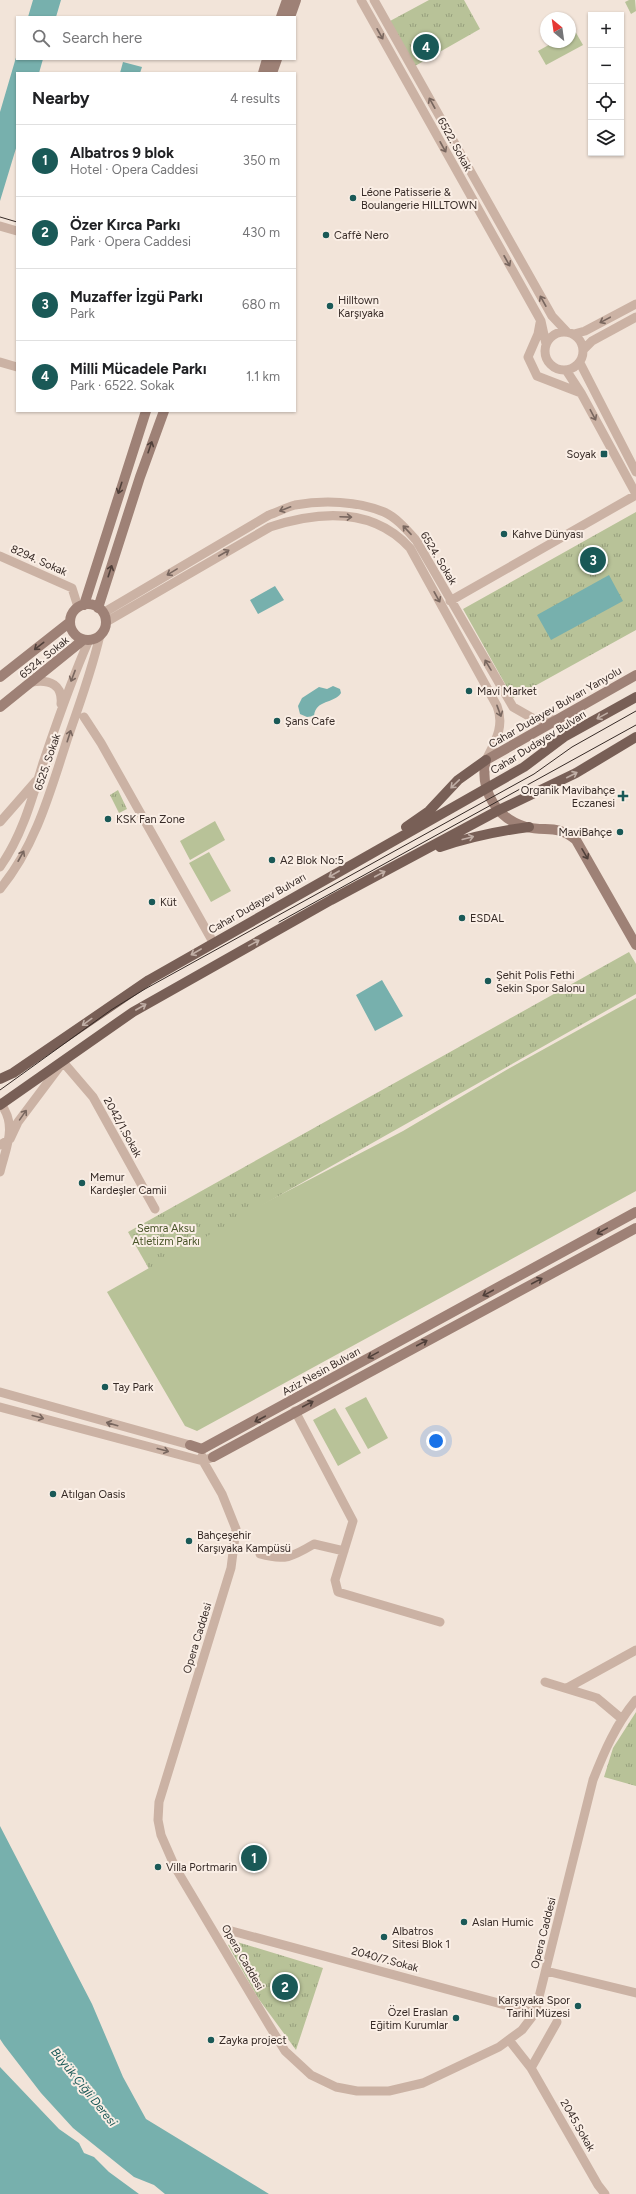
<!DOCTYPE html>
<html lang="en">
<head>
<meta charset="utf-8">
<style>
  :root { --surface:#fff; --page:#f2f2f2; --text:#202124; --muted:#757577; --line:#e0e0e0; --accent:#1a5957 }
  body { margin:0; font-family:Figtree,sans-serif; background:var(--page); color:var(--text) }
  .controls { position:absolute; right:12px; top:12px; display:grid; overflow:hidden; border-radius:0px; box-shadow:0 1px 3px #0004 }
  .controls button { width:36px; height:36px; display:grid; place-items:center; padding:0; border:0; border-bottom:1px solid var(--line); background:var(--surface); color:var(--text); font:20px sans-serif }
  .compass { position:absolute; left:540px; top:12px; width:36px; height:36px; border-radius:50%; background:var(--surface); box-shadow:0 1px 3px #0004; rotate:331deg }
  .you { position:absolute; left:436px; top:1441px; width:14px; height:14px; margin:-10px; border:3px solid #fff; border-radius:50%; background:#1a73e8; box-shadow:0 0 0 6px #1a73e833 }
  .badge { display:grid; place-items:center; width:26px; height:26px; border-radius:50%; background:var(--accent); color:#fff; font-size:13px; font-weight:700 }
  .pin { position:absolute; translate:-50% -50%; border:2px solid #fff; box-shadow:0 1px 4px #0006 }
  .list { margin:0; padding:0; list-style:none }
  h2 { display:flex; justify-content:space-between; align-items:center; height:52px; margin:0; padding:0 16px; font-size:17px }
  h2 small { font-size:13px; font-weight:400; color:var(--muted) }
  .list li { display:grid; grid-template-columns:26px 1fr auto; gap:12px; align-items:center; box-sizing:border-box; height:72px; padding:0 16px; border-top:1px solid var(--line) }
  .list b { display:block; font-size:15px; white-space:nowrap }
  .list p { margin:0; font-size:13px; white-space:nowrap; color:var(--muted) }
  .list em { font-size:13px; font-style:normal; color:var(--muted) }
  .icon { flex:none; width:22px; height:22px; fill:none; stroke:currentColor; stroke-width:2; stroke-linecap:round; stroke-linejoin:round }
  .map { position:relative; flex:none; width:636px; height:2194px; overflow:hidden }
  .search { position:absolute; background:var(--surface); box-shadow:0 1px 3px #0004; left:16px; top:16px; width:280px; height:44px; display:flex; align-items:center; gap:10px; box-sizing:border-box; padding:0 14px; border-radius:0px; color:var(--muted); font-size:15px }
  .panel { position:absolute; background:var(--surface); box-shadow:0 1px 3px #0004; left:16px; top:72px; width:280px; height:340px; border-radius:0px }
  .map>svg:first-child { display:block }
  .green { fill:#b8c298 }
  .park { fill:url(#park-tufts) }
  .water { fill:#77b0ad }
  .lines { fill:none; stroke-linecap:round; stroke-linejoin:round }
  .street { stroke:#cbb2a4; stroke-width:9 }
  .secondary { stroke:#9e8176; stroke-width:10 }
  .primary { stroke:#785f56; stroke-width:10 }
  .tram { stroke:#362a26; stroke-width:1 }
  .oneway { stroke:#79675f }
  .oneway2 { stroke:#50403a }
  .oneway3 { stroke:#c0aea5 }
  .poi-dot { fill:#1a5957; stroke:#faeee5; stroke-width:1.5 }
  .labels { text-anchor:middle; stroke-width:4; stroke-linejoin:round; paint-order:stroke }
  .street-label { font-size:11px; fill:#362a26; stroke:#faeee5 }
  .poi-label { font-size:11px; fill:#362a26; stroke:#faeee5; text-anchor:start }
  .park-label { font-size:11px; fill:#495529; stroke:#faeee5 }
  .water-label { font-size:12px; font-style:italic; fill:#1a5957; stroke:#faeee5 }
</style>
</head>
<body>
<div class="map">
<svg width="636" height="2194" viewBox="0 0 636 2194">
  <defs>
    <pattern id="park-tufts" width="24" height="20" patternUnits="userSpaceOnUse"><rect width="24" height="20" fill="#b8c298"/><path d="M3 7l-1-3M5 7V3M7 7l1-3M15 17l-1-3M17 17v-4M19 17l1-3" fill="none" stroke="#969e7c"/></pattern>
  </defs>
  <rect width="100%" height="100%" fill="#f2e4d9"/>
  <path class="green" d="M629,0H635L636,11L631,14L625,2Z
    M575,31L583,45L546,65L538,51L554,42H570V33Z
    M215,821L225,840L190,860L180,841Z
    M209,852L231,891L211,902L189,863Z
    M636,998V1191L197,1431L185,1426L107,1292L251,1210L403,1131L508,1069Z
    M366,1397L388,1438L368,1449L345,1408Z
    M335,1408L361,1453L338,1466L313,1420Z"/>
  <path class="park" d="M429,0H464L480,29L415,66L390,21Z
    M636,512V630L513,698L463,609Z
    M118,790L127,809L119,813L110,795Z
    M629,952L636,964V994L149,1269L128,1232Z
    M636,1712V1786L604,1777L613,1748Z
    M234,1941L323,1968L296,2050L258,1998L228,1945Z"/>
  <path class="water" d="M33,0H61L56,17H28Z
    M17,54V59H43L39,73H17V145L0,201V112Z
    M123,62L142,67L140,73H120Z
    M609,575L623,601L551,640L537,615Z
    M275,586L284,600L258,614L250,600Z
    M333,686L340,689L341,693C334,704 316,699 314,716L307,717L300,714L298,706L302,698L319,687L327,689Z
    M382,980L403,1016L375,1031L356,995Z
    M0,1826L92,2004L123,2077L146,2119L269,2194H165L154,2185L134,2177L73,2128L41,2093L4,2045L0,2039Z
    M0,2067L59,2129L79,2143L84,2153L94,2157L109,2172L139,2194H0Z"/>
  <g class="lines">
    <path class="street" d="M361,0L541,321L546,344
      M374,0L552,316L567,332
      M0,226L17,231
      M540,323L538,334L528,357L537,376L581,393
      M545 351a19 19 0 1 1 38 0a19 19 0 1 1-38 0Z
      M574,334L585,331L636,304
      M584,349L592,341L636,317
      M0,362L17,367
      M580,363L636,472
      M566,370L581,393L636,494
      M0,556L72,588L78,607
      M450,601L636,495
      M103,613L269,515C278,512 287,507 295,505C323,500 358,501 384,512C396,517 407,530 416,540L513,707L534,719L556,720
      M106,622L270,527C319,511 373,507 410,548L497,706C505,726 495,742 486,760
      M32,682C50,679 63,685 61,704
      M84,717L101,743L213,942
      M0,822L36,781
      M0,867C22,836 32,799 43,763C57,722 71,680 89,640
      M0,889C36,846 51,789 68,737C80,703 92,670 100,635
      M0,1103C18,1125 6,1147 0,1172
      M0,1145L10,1139L18,1122L63,1062L93,1097L155,1209
      M0,1392L190,1445
      M0,1407L203,1461L202,1456
      M295,1411L353,1521L335,1580L338,1592L440,1622
      M213,1457L203,1461L222,1494L236,1529L231,1568L159,1802L158,1820L161,1835L175,1867L269,2025L285,2051L311,2075L336,2087L357,2091H389L423,2083L499,2047L522,2030L535,2013L593,1780C604,1752 616,1724 636,1700
      M260,1554C285,1561 292,1557 314,1544L344,1551
      M545,1682L597,1698L622,1719
      M567,1688L636,1650
      M228,1930L535,2013
      M546,1971L636,1993
      M509,2040L531,2068L598,2185L605,2194
      M531,2068L557,2022"/>
    <path class="secondary" d="M281,17L287,0
      M290,17L296,0
      M263,73L267,59
      M272,73L277,59
      M70 622a18 18 0 1 1 36 0a18 18 0 1 1-36 0Z
      M84,605L146,411
      M98,608L140,477L164,411
      M636,675L486,760C479,790 497,819 526,827C547,832 557,824 576,840L636,945
      M0,677L70,622
      M0,707L83,640
      M190,1445L202,1449L636,1212
      M213,1457L636,1228"/>
    <path class="primary" d="M406,827L429,811L458,780L486,760
      M440,847C470,837 498,831 529,827
      M0,1079L13,1073L149,980L524,767L564,737L636,697
      M0,1105L133,1012L331,900L499,810L576,773L636,737"/>
    <path class="tram" d="M0,217L17,222
      M279,922L636,725
      M0,1090L111,1010L145,989L534,774L572,747L636,711"/>
  </g>
  <defs><path id="oneway-shaft" d="M-6 0H5M1.5-3L5.5 0L1.5 3" fill="none" stroke-width="1.6" stroke-linecap="round" stroke-linejoin="round"/></defs>
  <g class="oneway">
    <use href="#oneway-shaft" transform="translate(380 34) rotate(61)"/>
    <use href="#oneway-shaft" transform="translate(432 103) rotate(-119)"/>
    <use href="#oneway-shaft" transform="translate(443 147) rotate(61)"/>
    <use href="#oneway-shaft" transform="translate(507 261) rotate(61)"/>
    <use href="#oneway-shaft" transform="translate(543 301) rotate(-119)"/>
    <use href="#oneway-shaft" transform="translate(605 320) rotate(152)"/>
    <use href="#oneway-shaft" transform="translate(593 415) rotate(62)"/>
    <use href="#oneway-shaft" transform="translate(285 509) rotate(159)"/>
    <use href="#oneway-shaft" transform="translate(346 517) rotate(2)"/>
    <use href="#oneway-shaft" transform="translate(407 530) rotate(-133)"/>
    <use href="#oneway-shaft" transform="translate(224 553) rotate(-30)"/>
    <use href="#oneway-shaft" transform="translate(172 572) rotate(149)"/>
    <use href="#oneway-shaft" transform="translate(437 597) rotate(61)"/>
    <use href="#oneway-shaft" transform="translate(488 665) rotate(-121)"/>
    <use href="#oneway-shaft" transform="translate(73 676) rotate(111)"/>
    <use href="#oneway-shaft" transform="translate(499 711) rotate(70)"/>
    <use href="#oneway-shaft" transform="translate(69 736) rotate(-72)"/>
    <use href="#oneway-shaft" transform="translate(21 856) rotate(-61)"/>
    <use href="#oneway-shaft" transform="translate(23 1115) rotate(-55)"/>
    <use href="#oneway-shaft" transform="translate(38 1417) rotate(15)"/>
    <use href="#oneway-shaft" transform="translate(112 1424) rotate(-164)"/>
    <use href="#oneway-shaft" transform="translate(163 1450) rotate(15)"/>
  </g>
  <g class="oneway2">
    <use href="#oneway-shaft" transform="translate(150 447) rotate(-71)"/>
    <use href="#oneway-shaft" transform="translate(120 488) rotate(108)"/>
    <use href="#oneway-shaft" transform="translate(110 571) rotate(-72)"/>
    <use href="#oneway-shaft" transform="translate(39 646) rotate(142)"/>
    <use href="#oneway-shaft" transform="translate(585 854) rotate(60)"/>
    <use href="#oneway-shaft" transform="translate(602 1231) rotate(151)"/>
    <use href="#oneway-shaft" transform="translate(537 1281) rotate(-28)"/>
    <use href="#oneway-shaft" transform="translate(488 1293) rotate(152)"/>
    <use href="#oneway-shaft" transform="translate(422 1343) rotate(-28)"/>
    <use href="#oneway-shaft" transform="translate(373 1355) rotate(151)"/>
    <use href="#oneway-shaft" transform="translate(308 1404) rotate(-28)"/>
    <use href="#oneway-shaft" transform="translate(260 1419) rotate(152)"/>
  </g>
  <g class="oneway3">
    <use href="#oneway-shaft" transform="translate(602 716) rotate(151)"/>
    <use href="#oneway-shaft" transform="translate(572 775) rotate(-27)"/>
    <use href="#oneway-shaft" transform="translate(455 784) rotate(136)"/>
    <use href="#oneway-shaft" transform="translate(468 838) rotate(-15)"/>
    <use href="#oneway-shaft" transform="translate(334 874) rotate(150)"/>
    <use href="#oneway-shaft" transform="translate(380 874) rotate(-28)"/>
    <use href="#oneway-shaft" transform="translate(254 943) rotate(-29)"/>
    <use href="#oneway-shaft" transform="translate(196 952) rotate(150)"/>
    <use href="#oneway-shaft" transform="translate(141 1007) rotate(-30)"/>
    <use href="#oneway-shaft" transform="translate(87 1022) rotate(144)"/>
  </g>
  <g class="poi-dot">
    <circle cx="353" cy="198" r="4"/>
    <circle cx="326" cy="235" r="4"/>
    <circle cx="330" cy="306" r="4"/>
    <rect x="600" y="450" width="8" height="8" rx="2"/>
    <circle cx="504" cy="534" r="4"/>
    <circle cx="469" cy="691" r="4"/>
    <circle cx="277" cy="721" r="4"/>
    <path d="M621 790h4v4h4v4h-4v4h-4v-4h-4v-4h4z"/>
    <circle cx="108" cy="819" r="4"/>
    <circle cx="620" cy="832" r="4"/>
    <circle cx="272" cy="860" r="4"/>
    <circle cx="152" cy="902" r="4"/>
    <circle cx="462" cy="918" r="4"/>
    <circle cx="488" cy="981" r="4"/>
    <circle cx="82" cy="1183" r="4"/>
    <circle cx="105" cy="1387" r="4"/>
    <circle cx="53" cy="1494" r="4"/>
    <circle cx="189" cy="1541" r="4"/>
    <circle cx="158" cy="1867" r="4"/>
    <circle cx="464" cy="1922" r="4"/>
    <circle cx="384" cy="1937" r="4"/>
    <circle cx="578" cy="2006" r="4"/>
    <circle cx="456" cy="2018" r="4"/>
    <circle cx="211" cy="2040" r="4"/>
  </g>
  <g class="labels">
    <g class="street-label">
      <text transform="translate(455 144) rotate(61)" y="4">6522. Sokak</text>
      <text transform="translate(439 558) rotate(59)" y="4">6524. Sokak</text>
      <text transform="translate(39 560) rotate(24)" y="4">8294. Sokak</text>
      <text transform="translate(44 657) rotate(-39)" y="4">6524. Sokak</text>
      <text transform="translate(555 707) rotate(-30)" y="4">Cahar Dudayev Bulvarı Yanyolu</text>
      <text transform="translate(538 742) rotate(-32)" y="4">Cahar Dudayev Bulvarı</text>
      <text transform="translate(47 762) rotate(-71)" y="4">6525. Sokak</text>
      <text transform="translate(257 903) rotate(-30)" y="4">Cahar Dudayev Bulvarı</text>
      <text transform="translate(123 1127) rotate(61)" y="4">2042/1.Sokak</text>
      <text transform="translate(321 1371) rotate(-29)" y="4">Aziz Nesin Bulvarı</text>
      <text transform="translate(197 1638) rotate(-73)" y="4">Opera Caddesi</text>
      <text transform="translate(543 1933) rotate(-76)" y="4">Opera Caddesi</text>
      <text transform="translate(243 1957) rotate(60)" y="4">Opera Caddesi</text>
      <text transform="translate(385 1959) rotate(15)" y="4">2040/7.Sokak</text>
      <text transform="translate(578 2125) rotate(60)" y="4">2045.Sokak</text>
    </g>
    <g class="poi-label">
      <text x="361" y="196">Léone Patisserie &amp;<tspan x="361" dy="13">Boulangerie HILLTOWN</tspan></text>
      <text x="334" y="239">Caffè Nero</text>
      <text x="338" y="304">Hilltown<tspan x="338" dy="13">Karşıyaka</tspan></text>
      <text x="596" y="458" text-anchor="end">Soyak</text>
      <text x="512" y="538">Kahve Dünyası</text>
      <text x="477" y="695">Mavi Market</text>
      <text x="285" y="725">Şans Cafe</text>
      <text x="615" y="794" text-anchor="end">Organik Mavibahçe<tspan x="615" dy="13">Eczanesi</tspan></text>
      <text x="116" y="823">KSK Fan Zone</text>
      <text x="612" y="836" text-anchor="end">MaviBahçe</text>
      <text x="280" y="864">A2 Blok No:5</text>
      <text x="160" y="906">Küt</text>
      <text x="470" y="922">ESDAL</text>
      <text x="496" y="979">Şehit Polis Fethi<tspan x="496" dy="13">Sekin Spor Salonu</tspan></text>
      <text x="90" y="1181">Memur<tspan x="90" dy="13">Kardeşler Camii</tspan></text>
      <text x="113" y="1391">Tay Park</text>
      <text x="61" y="1498">Atılgan Oasis</text>
      <text x="197" y="1539">Bahçeşehir<tspan x="197" dy="13">Karşıyaka Kampüsü</tspan></text>
      <text x="166" y="1871">Villa Portmarin</text>
      <text x="472" y="1926">Aslan Humic</text>
      <text x="392" y="1935">Albatros<tspan x="392" dy="13">Sitesi Blok 1</tspan></text>
      <text x="570" y="2004" text-anchor="end">Karşıyaka Spor<tspan x="570" dy="13">Tarihi Müzesi</tspan></text>
      <text x="448" y="2016" text-anchor="end">Özel Eraslan<tspan x="448" dy="13">Eğitim Kurumlar</tspan></text>
      <text x="219" y="2044">Zayka project</text>
    </g>
    <g class="park-label">
      <text x="166" y="1232">Semra Aksu<tspan x="166" dy="13">Atletizm Parkı</tspan></text>
    </g>
    <g class="water-label">
      <text transform="translate(84 2087) rotate(51)" y="4">Büyük Çiğli Deresi</text>
    </g>
  </g>
</svg>
<div class="controls">
<button>+</button>
<button>−</button>
<button><svg class="icon" aria-label="locate" viewBox="0 0 24 24"><circle cx="12" cy="12" r="6"/><path d="M12 2v4M12 18v4M2 12h4M18 12h4"/></svg></button>
<button><svg class="icon" aria-label="layers" viewBox="0 0 24 24"><path d="M12 4l9 5-9 5-9-5zM3 14l9 5 9-5"/></svg></button>
</div>
<svg class="compass" viewBox="-18 -18 36 36"><path d="M0-13l5 13h-10z" fill="#e53935"/><path d="M0 13l5-13h-10z" fill="#757577"/></svg>
<div class="you"></div>
<div class="pin badge" style="left:254px;top:1858px">1</div>
<div class="pin badge" style="left:285px;top:1987px">2</div>
<div class="pin badge" style="left:593px;top:560px">3</div>
<div class="pin badge" style="left:426px;top:47px">4</div>
<div class="search"><svg class="icon" aria-label="search" viewBox="0 0 24 24"><circle cx="10" cy="10" r="6"/><path d="M15 15l6 6"/></svg>Search here</div>
<section class="panel">
<h2>Nearby<small>4 results</small></h2>
<ul class="list">
<li><span class="badge">1</span><div><b>Albatros 9 blok</b><p>Hotel · Opera Caddesi</p></div><em>350 m</em></li>
<li><span class="badge">2</span><div><b>Özer Kırca Parkı</b><p>Park · Opera Caddesi</p></div><em>430 m</em></li>
<li><span class="badge">3</span><div><b>Muzaffer İzgü Parkı</b><p>Park</p></div><em>680 m</em></li>
<li><span class="badge">4</span><div><b>Milli Mücadele Parkı</b><p>Park · 6522. Sokak</p></div><em>1.1 km</em></li>
</ul>
</section>
</div>
</body>
</html>
